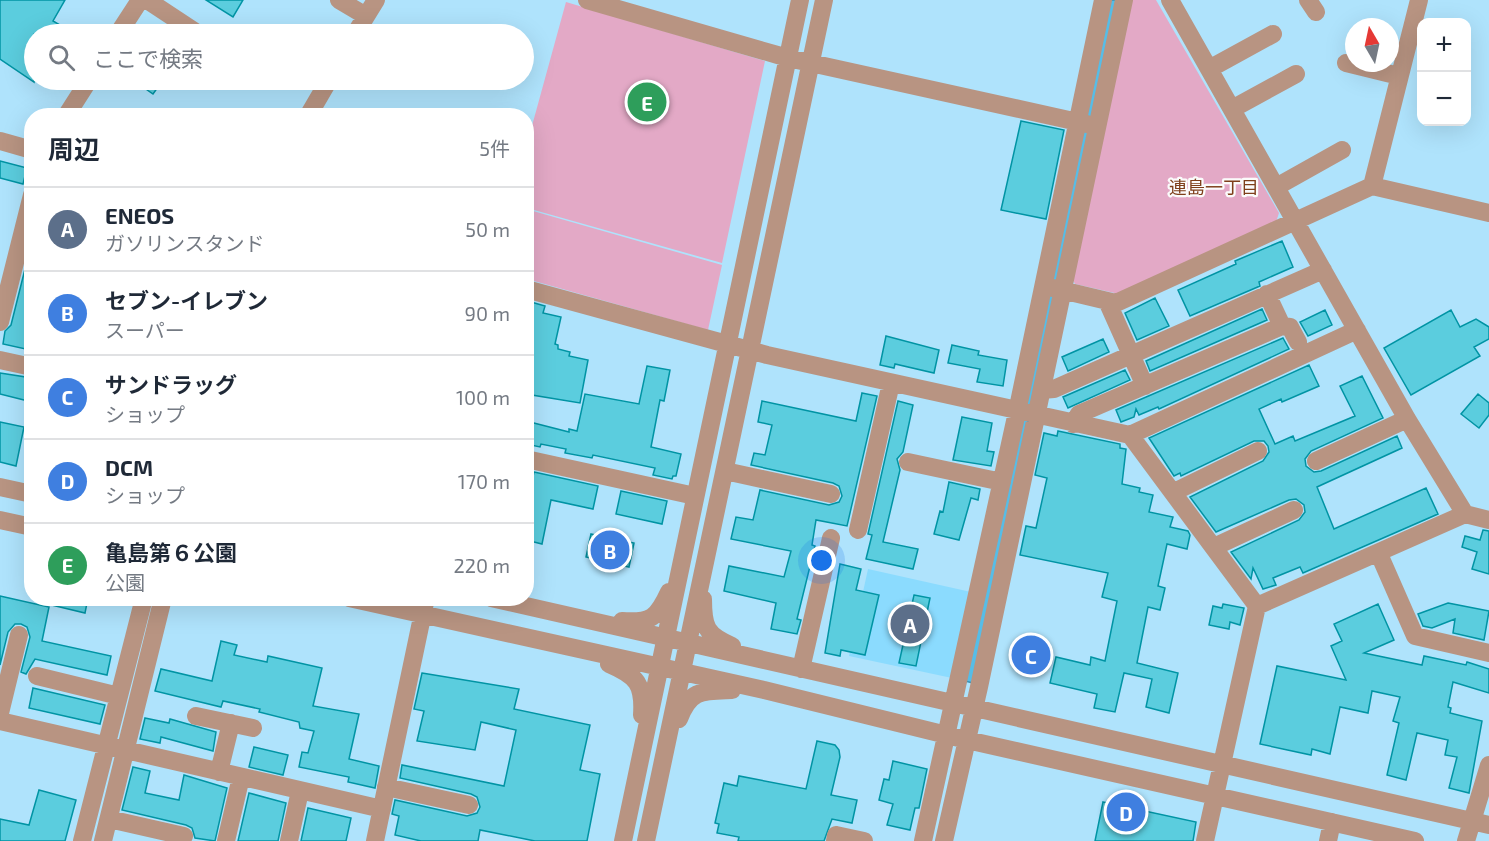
<!DOCTYPE html>
<html lang="ja">
<head>
<meta charset="utf-8">
<style>
  :root { --surface:#fff; --page:#f6f6f7; --text:#1f2937; --muted:#747a83; --line:#e0e1e3; --accent:#db2777 }
  body { margin:0; font-family:"Exo 2","Noto Sans JP",sans-serif; background:var(--page); color:var(--text) }
  .controls { position:absolute; right:18px; top:18px; display:grid; overflow:hidden; border-radius:12px; box-shadow:0 6px 24px #0002 }
  .controls button { width:54px; height:54px; display:grid; place-items:center; padding:0; border:0; border-bottom:2px solid var(--line); background:var(--surface); color:var(--text); font:30px sans-serif }
  .compass { position:absolute; left:1345px; top:18px; width:54px; height:54px; border-radius:50%; background:var(--surface); box-shadow:0 6px 24px #0002; rotate:351deg }
  .you { position:absolute; left:822px; top:561px; width:21px; height:21px; margin:-15px; border:4px solid #fff; border-radius:50%; background:#1a73e8; box-shadow:0 0 0 9px #1a73e833 }
  .badge { display:grid; place-items:center; width:39px; height:39px; border-radius:50%; background:var(--accent); color:#fff; font-size:20px; font-weight:700 }
  .pin { position:absolute; translate:-50% -50%; border:3px solid #fff; box-shadow:0 2px 6px #0006 }
  .list { margin:0; padding:0; list-style:none }
  h2 { display:flex; justify-content:space-between; align-items:center; height:78px; margin:0; padding:0 24px; font-size:26px }
  h2 small { font-size:20px; font-weight:400; color:var(--muted) }
  .list li { display:grid; grid-template-columns:39px 1fr auto; gap:18px; align-items:center; box-sizing:border-box; height:84px; padding:0 24px; border-top:2px solid var(--line) }
  .list b { display:block; font-size:22px; white-space:nowrap }
  .list p { margin:0; font-size:20px; white-space:nowrap; color:var(--muted) }
  .list em { font-size:20px; font-style:normal; color:var(--muted) }
  .icon { flex:none; width:33px; height:33px; fill:none; stroke:currentColor; stroke-width:2; stroke-linecap:round; stroke-linejoin:round }
  .map { position:relative; flex:none; width:1489px; height:841px; overflow:hidden }
  .search { position:absolute; background:var(--surface); box-shadow:0 6px 24px #0002; left:24px; top:24px; width:510px; height:66px; display:flex; align-items:center; gap:15px; box-sizing:border-box; padding:0 21px; border-radius:33px; color:var(--muted); font-size:22px }
  .panel { position:absolute; background:var(--surface); box-shadow:0 6px 24px #0002; left:24px; top:108px; width:510px; height:498px; border-radius:24px }
  .map>svg:first-child { display:block }
  .built { fill:#8bdbfe }
  .green { fill:#e3a9c6 }
  .water { fill:#56bde7; stroke:#3c91b3; stroke-width:1.5 }
  .building { fill:#5bcdde; stroke:#0094a4; stroke-width:1.5 }
  .lines { fill:none; stroke-linecap:round; stroke-linejoin:round }
  .minor { stroke:#b89482; stroke-width:18 }
  .labels { text-anchor:middle; stroke-width:4.5; stroke-linejoin:round; paint-order:stroke }
  .neighbourhood-label { font-size:18px; fill:#7e3f1a; stroke:#fbfbfb }
</style>
</head>
<body>
<div class="map">
<svg width="1489" height="841" viewBox="0 0 1489 841">
  <rect width="100%" height="100%" fill="#afe3fc"/>
  <path class="built" d="M868,569L971,592L952,678L849,656Z"/>
  <path class="green" d="M1132,0H1156L1279,213L1276,222L1119,294L1075,284L1072,278Z
    M566,2L765,61L722,263L527,208V144Z
    M526,209L722,265L708,330L527,279Z"/>
  <path class="water" d="M1110,0H1117L973,683L965,681Z"/>
  <path class="building" d="M0,0H65L53,21L75,34H34V82L0,59Z
    M206,0H243L233,17Z
    M133,80H163L153,94Z
    M1021,121L1064,130L1046,219L1001,210Z
    M0,161L27,168L23,184L0,178Z
    M1282,241L1293,267L1259,282L1260,286L1190,316L1178,290L1236,264L1235,261Z
    M28,257H32V355L25,354L26,349L3,344L5,331L11,325Z
    M1155,298L1169,326L1137,340L1125,313Z
    M531,302L545,306L543,313L561,317L555,344L558,345V349L570,352L569,356L588,360L580,403L526,394V305L530,306Z
    M1262,309L1267,320L1150,371L1146,361Z
    M1325,310L1332,325L1308,336L1300,322Z
    M1451,310L1460,327L1476,319L1489,327V339L1474,347L1480,356L1411,395L1384,348Z
    M886,336L939,350L934,373L895,364L894,368L880,365Z
    M1283,338L1289,349L1159,409L1158,407L1139,415L1136,409L1134,417L1121,422L1116,410Z
    M1103,339L1109,352L1068,371L1062,357Z
    M952,345L979,351L978,355L1007,360L1003,386L977,382L980,369L948,363Z
    M1309,365L1319,386L1282,402L1281,399L1259,409L1275,444L1293,436L1295,441L1355,416L1340,386L1362,376L1383,418L1311,451L1305,459L1306,466L1314,472L1321,471L1397,436L1402,448L1317,487L1334,529L1426,488L1438,514L1303,573L1300,567L1273,578L1276,585L1263,589L1253,568L1251,579L1231,552L1299,520L1305,512L1304,505L1296,499L1289,500L1216,532L1190,497L1263,461L1269,452L1268,446L1264,441H1254L1181,476L1180,473L1174,476L1149,438Z
    M647,366L670,370L664,401L660,400L651,447L681,454L676,476H673L672,479L653,475L655,468L593,455L592,458L565,453L566,449L541,444L540,447L526,444V421L569,432V429L577,431L585,394L639,404Z
    M1125,370L1130,380L1068,408L1063,397Z
    M0,373L32,378V402L0,394Z
    M862,393L877,396L847,526L816,520L812,545L815,546L797,619L801,620L797,634L771,629L776,603L724,591L729,566L784,577L791,551L731,539L736,517L753,520L760,490L829,505L839,502L842,496L839,486L833,483L751,465L754,453L765,455L772,425L758,422L762,401L856,421Z
    M1478,394L1489,403V415L1479,428L1461,414Z
    M898,401L913,405L903,452L897,459L900,470L883,542L918,549L913,569L866,559L872,535L868,534Z
    M962,417L992,423L987,451L994,452L991,466L953,460Z
    M0,422L24,427L16,466L0,462Z
    M1058,431L1120,444V448L1126,449L1122,484L1140,488L1139,492L1153,495L1149,512L1173,517L1170,527L1188,531L1190,535L1187,549L1167,544L1158,586L1165,588L1160,610L1148,607L1137,663L1178,673L1169,713L1146,707L1152,679L1124,673L1115,712L1094,708L1097,694L1050,683L1056,657L1090,665L1091,657L1105,661L1117,601L1102,597L1108,573L1020,555L1026,526L1036,528L1047,478L1035,475L1044,433L1057,436Z
    M534,472L598,486L593,509L551,500L542,544L526,540V506Z
    M949,482L980,489L978,500L971,498L959,540L934,534L940,511L943,512Z
    M621,491L667,501L662,524L616,514Z
    M1483,530L1489,531V574L1472,569L1477,552L1462,547L1465,536L1480,540Z
    M591,534L634,543L629,567L586,557Z
    M840,564L861,569L856,590L879,595L865,655L841,650L840,656L825,653Z
    M914,595L930,598L916,666L899,663Z
    M0,596L49,607L42,641L111,656L107,675L35,659L26,674L21,672L30,637L27,627L21,624H15L8,632L0,665Z
    M44,598H88L85,613L43,603Z
    M1448,603L1489,611L1484,640L1453,633L1455,619L1432,628L1423,626L1418,614Z
    M1223,604L1244,608L1240,625L1230,622L1229,629L1209,625L1213,606L1222,608Z
    M1378,604L1394,640L1364,653L1422,665L1424,656L1466,665L1467,662L1489,669V693L1453,682L1448,707L1451,708L1450,713L1482,721L1469,793L1449,788L1457,757L1445,755L1448,740L1417,733L1406,780L1387,775L1399,723L1393,721L1400,697L1372,691L1368,713L1340,707L1330,754L1312,749L1311,755L1260,744L1277,666L1346,680L1331,646L1342,641L1334,624Z
    M221,641L237,645L234,655L267,662L268,656L322,668L313,706L359,714L349,759L379,766L375,788L348,782L349,777L299,767L302,752L308,753L314,731L300,728L299,722L259,712L260,709L223,701L221,707L155,691L161,669L212,681Z
    M422,673L519,689L514,709L590,725L580,770L600,774L587,841H535L480,830L478,841H421L395,835L399,816L392,814L395,800L467,816L477,813L480,807L477,797L471,794L400,778L402,765L504,786L516,730L481,722L475,750L417,741L424,711L414,709Z
    M33,688L105,705L100,724L29,708Z
    M145,718L169,723L170,719L216,732L213,751L161,737L160,743L140,739Z
    M817,741L835,745L839,750L840,757L831,795L857,800L852,823L832,819L824,841H738L739,837L717,833L719,824L715,823L724,783L737,786L739,776L806,789Z
    M254,747L288,755L283,775L249,767Z
    M893,761L927,769L919,808H915L910,830L887,825L893,804L879,800L884,779L889,780Z
    M133,767L150,771L145,793L179,800L184,775L227,788L215,841L195,838L192,828L186,825L122,810Z
    M39,790L76,800L65,841H0V819L29,825Z
    M249,793L286,803L278,841H238Z
    M1103,802L1196,822L1193,841H1095Z
    M308,808L351,818L346,841H301Z"/>
  <g class="lines">
    <path class="minor" d="M147,0L197,33
      M339,0L366,16
      M587,0L788,58L1087,124
      M1170,0L1407,419L1465,514
      M1308,0L1316,12
      M118,34L140,0
      M355,34L376,0
      M1346,63L1399,76
      M1209,69L1273,34
      M1232,109L1296,74
      M66,116L89,80
      M308,116L329,80
      M0,141L32,150
      M1372,186L1419,0
      M1276,187L1342,150
      M1053,288L1116,303L1372,186L1489,213
      M526,289L767,355L1130,435L1357,330
      M1267,294L1282,326L1290,327L1298,342
      M1107,301L1145,386
      M0,322L32,195
      M0,360L32,367
      M1042,390L1054,389L1323,270
      M1073,424L1079,414L1282,326
      M1130,435L1257,606L1205,841
      M526,459L695,496
      M1316,461L1407,419
      M908,462L1002,482
      M725,471L831,494
      M0,487L32,494
      M1174,492L1258,451
      M0,520L32,527
      M858,530L891,383
      M1214,547L1294,510
      M1379,554L1415,636L1489,653
      M349,598L764,690L967,740L1415,841
      M491,598L1489,825
      M703,599C703,627 706,635 732,646
      M1257,606L1465,514L1489,520
      M622,621C651,623 657,618 669,592
      M609,664C637,676 644,684 642,715
      M801,669L831,538
      M37,676L119,696
      M0,713L19,635
      M196,716L253,728
      M679,719C690,689 703,691 732,690
      M0,721L382,809
      M219,772L231,723
      M386,787L469,805
      M109,819L184,836
      M82,841L144,598
      M103,841L163,598
      M226,841L241,777
      M289,841L300,791
      M375,841L426,598
      M623,841L800,0
      M646,841L824,0
      M835,841L836,835L864,841
      M923,841L1017,412L1103,0
      M944,841L979,687L1124,0
      M1328,841L1332,822
      M1466,841L1489,765"/>
  </g>
  <g class="labels">
    <g class="neighbourhood-label">
      <text x="1214" y="194">連島一丁目</text>
    </g>
  </g>
</svg>
<div class="controls">
<button>+</button>
<button>−</button>
</div>
<svg class="compass" viewBox="-18 -18 36 36"><path d="M0-13l5 13h-10z" fill="#e53935"/><path d="M0 13l5-13h-10z" fill="#747a83"/></svg>
<div class="you"></div>
<div class="pin badge" style="left:910px;top:624px;background:#5c6f8a">A</div>
<div class="pin badge" style="left:610px;top:550px;background:#3f7fe0">B</div>
<div class="pin badge" style="left:1031px;top:655px;background:#3f7fe0">C</div>
<div class="pin badge" style="left:1126px;top:812px;background:#3f7fe0">D</div>
<div class="pin badge" style="left:647px;top:102px;background:#2e9e5b">E</div>
<div class="search"><svg class="icon" aria-label="search" viewBox="0 0 24 24"><circle cx="10" cy="10" r="6"/><path d="M15 15l6 6"/></svg>ここで検索</div>
<section class="panel">
<h2>周辺<small>5件</small></h2>
<ul class="list">
<li><span class="badge" style="background:#5c6f8a">A</span><div><b>ENEOS</b><p>ガソリンスタンド</p></div><em>50 m</em></li>
<li><span class="badge" style="background:#3f7fe0">B</span><div><b>セブン-イレブン</b><p>スーパー</p></div><em>90 m</em></li>
<li><span class="badge" style="background:#3f7fe0">C</span><div><b>サンドラッグ</b><p>ショップ</p></div><em>100 m</em></li>
<li><span class="badge" style="background:#3f7fe0">D</span><div><b>DCM</b><p>ショップ</p></div><em>170 m</em></li>
<li><span class="badge" style="background:#2e9e5b">E</span><div><b>亀島第６公園</b><p>公園</p></div><em>220 m</em></li>
</ul>
</section>
</div>
</body>
</html>
